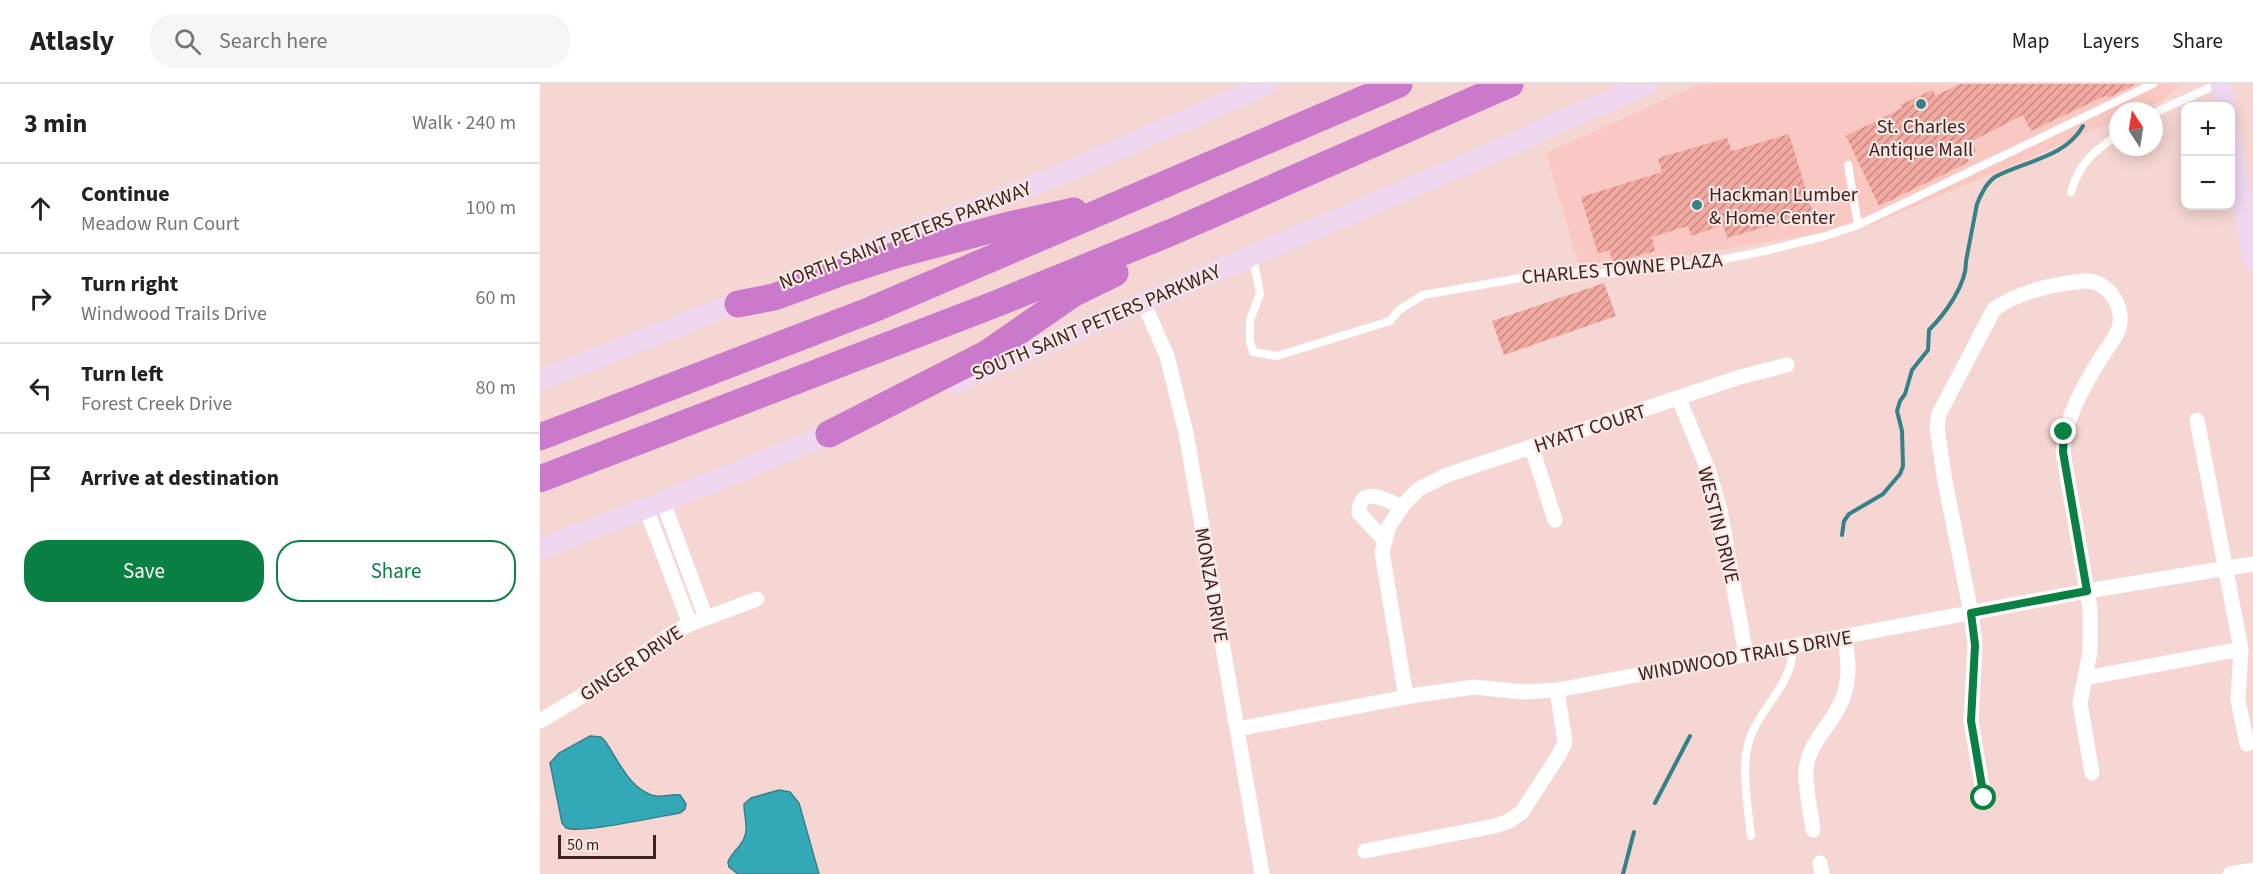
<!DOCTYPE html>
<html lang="en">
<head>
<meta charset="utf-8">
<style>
  :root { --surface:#fff; --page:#f6f6f6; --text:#222; --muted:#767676; --line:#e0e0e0; --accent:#0b8043 }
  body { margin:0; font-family:"Source Sans 3",sans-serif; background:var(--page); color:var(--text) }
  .controls { position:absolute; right:18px; top:18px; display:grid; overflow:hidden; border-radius:12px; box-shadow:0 3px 15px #0003 }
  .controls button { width:54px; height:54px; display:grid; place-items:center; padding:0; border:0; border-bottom:2px solid var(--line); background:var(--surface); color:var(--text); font:30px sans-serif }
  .compass { position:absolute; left:1569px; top:18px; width:54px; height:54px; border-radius:50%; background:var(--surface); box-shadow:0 3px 15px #0003; rotate:348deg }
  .scale { position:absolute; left:18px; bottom:15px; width:98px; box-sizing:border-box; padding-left:6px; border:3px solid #3e221f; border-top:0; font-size:16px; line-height:21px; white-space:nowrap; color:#3e221f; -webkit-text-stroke:4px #f7e7e5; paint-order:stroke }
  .stop { position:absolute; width:18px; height:18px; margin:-14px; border:4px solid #0b8043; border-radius:50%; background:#fff }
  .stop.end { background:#0b8043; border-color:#fff; box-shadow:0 2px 6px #0008 }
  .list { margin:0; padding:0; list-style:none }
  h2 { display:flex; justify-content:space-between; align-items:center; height:78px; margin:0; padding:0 24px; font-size:26px }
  h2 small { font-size:20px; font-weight:400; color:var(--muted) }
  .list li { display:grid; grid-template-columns:39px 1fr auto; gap:18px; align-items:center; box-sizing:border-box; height:90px; padding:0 24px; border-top:2px solid var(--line) }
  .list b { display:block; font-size:22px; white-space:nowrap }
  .list p { margin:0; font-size:20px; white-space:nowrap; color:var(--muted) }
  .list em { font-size:20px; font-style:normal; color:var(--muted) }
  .actions { display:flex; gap:12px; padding:18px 24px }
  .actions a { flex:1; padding:14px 0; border:2px solid var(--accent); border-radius:24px; text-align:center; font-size:21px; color:var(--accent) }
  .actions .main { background:var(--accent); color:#fff }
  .icon { flex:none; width:33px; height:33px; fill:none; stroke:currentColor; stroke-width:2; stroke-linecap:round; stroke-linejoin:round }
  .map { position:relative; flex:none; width:1713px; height:790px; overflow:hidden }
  header { display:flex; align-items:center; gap:36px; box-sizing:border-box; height:84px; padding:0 30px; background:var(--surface); border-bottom:2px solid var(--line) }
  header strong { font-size:28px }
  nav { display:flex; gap:33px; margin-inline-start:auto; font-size:21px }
  .search { width:420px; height:54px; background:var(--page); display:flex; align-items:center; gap:15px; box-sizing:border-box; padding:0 21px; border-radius:24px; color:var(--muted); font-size:22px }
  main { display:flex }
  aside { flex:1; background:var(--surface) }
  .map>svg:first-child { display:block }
  .built { fill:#fac8c2 }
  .water { fill:#33a9b7; stroke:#368089; stroke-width:1.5 }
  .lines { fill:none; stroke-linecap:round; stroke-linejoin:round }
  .stream { stroke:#368089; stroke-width:4 }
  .building { fill:url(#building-hatch) }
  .service { stroke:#fff; stroke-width:8 }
  .minor { stroke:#fff; stroke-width:15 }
  .secondary { stroke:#efd7ef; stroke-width:21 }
  .motorway { stroke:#ca79cb; stroke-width:27 }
  .route { stroke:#0b8043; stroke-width:8 }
  .poi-dot { fill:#387f88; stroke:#f7e7e5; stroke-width:2 }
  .labels { text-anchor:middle; stroke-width:4.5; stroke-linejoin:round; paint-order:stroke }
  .poi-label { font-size:20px; fill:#3e221f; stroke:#f7e7e5 }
  .street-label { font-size:20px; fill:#3e221f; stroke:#f7e7e5 }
</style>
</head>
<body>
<header>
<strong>Atlasly</strong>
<div class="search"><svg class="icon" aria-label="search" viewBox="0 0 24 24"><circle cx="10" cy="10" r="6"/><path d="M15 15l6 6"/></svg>Search here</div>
<nav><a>Map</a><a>Layers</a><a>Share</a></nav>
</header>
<main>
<aside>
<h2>3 min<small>Walk · 240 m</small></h2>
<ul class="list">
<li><svg class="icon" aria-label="ahead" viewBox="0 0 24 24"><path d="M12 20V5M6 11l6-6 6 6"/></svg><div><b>Continue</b><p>Meadow Run Court</p></div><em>100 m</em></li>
<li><svg class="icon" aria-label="right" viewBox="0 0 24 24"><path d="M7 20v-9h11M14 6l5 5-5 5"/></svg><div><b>Turn right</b><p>Windwood Trails Drive</p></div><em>60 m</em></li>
<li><svg class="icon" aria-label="left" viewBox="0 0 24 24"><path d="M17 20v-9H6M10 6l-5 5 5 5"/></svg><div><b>Turn left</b><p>Forest Creek Drive</p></div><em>80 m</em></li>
<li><svg class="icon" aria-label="arrive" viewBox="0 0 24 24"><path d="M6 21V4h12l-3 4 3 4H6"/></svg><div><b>Arrive at destination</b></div></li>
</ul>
<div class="actions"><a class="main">Save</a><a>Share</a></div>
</aside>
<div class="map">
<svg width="1713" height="790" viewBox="0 0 1713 790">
  <defs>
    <pattern id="building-hatch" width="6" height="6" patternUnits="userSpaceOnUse" patternTransform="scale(1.5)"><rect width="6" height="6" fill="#f2a9a1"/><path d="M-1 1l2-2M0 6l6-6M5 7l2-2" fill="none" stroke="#c58983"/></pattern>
  </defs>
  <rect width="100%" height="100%" fill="#f5d6d2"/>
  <path class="built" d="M1160,0H1640L1622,17L1599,27H1578V36L1333,140L1075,184L1039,181L1006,69Z"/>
  <path class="water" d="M50,652L61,653L65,657C78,676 91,708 116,712C124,713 132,710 140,711L146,720L145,725L140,729C120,732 40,750 26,744L22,739L10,679L19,669Z
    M239,706L250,708L259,719L279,790H198L189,783L188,778C191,770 198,765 202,758C210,746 204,734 204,720L211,714Z"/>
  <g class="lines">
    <path class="stream" d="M1302,451L1304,437L1309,430L1343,410L1360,390L1363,382L1362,347L1357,327L1360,317L1365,310L1372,286L1388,266L1389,246C1405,230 1427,200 1426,177L1437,120C1440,112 1447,98 1455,93C1484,77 1525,74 1543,42
      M1115,719L1150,652
      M1083,790L1094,748"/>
  </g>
  <path class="building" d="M1420,0H1596L1568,14L1567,11L1491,47L1483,31L1432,57L1436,67L1425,71L1429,78L1339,122L1306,52L1362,24L1360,21L1393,6L1395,12Z
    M1249,50L1273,129L1187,154L1183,141L1151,152L1148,142L1112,153L1115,167L1073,179L1069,166L1058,170L1041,113L1122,88L1118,74L1187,54L1192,67Z
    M1064,199L1076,232L964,271L952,237Z"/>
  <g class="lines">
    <path class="service" d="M1614,29L1678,0
      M1531,108C1540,78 1553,68 1578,51
      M1318,141L1613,0
      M713,173L720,210L710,236V257L713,268L737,272L850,237L859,226L883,211L1010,189H1073L1118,181L1149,182L1225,167L1285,152L1318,141L1308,81
      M1211,752C1208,721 1200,684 1210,654C1221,622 1255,598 1252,563"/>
    <path class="minor" d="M603,218L627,272L646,349L722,790
      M1139,315L1169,388L1180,426L1206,571
      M1657,336L1701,565L1698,616L1707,660
      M992,364L1015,436
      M123,418L166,534
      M106,424L150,540
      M845,457L819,429C819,400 847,416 862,423
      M1545,594L1701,565
      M866,613L842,468L849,442L864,420L879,405L907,391L1200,293L1247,281
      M0,637L53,605L134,548L150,540L217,515
      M697,645L877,611L934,603L983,608L1017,606L1547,507L1713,480
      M1444,714L1431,637L1435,561L1431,529L1404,392L1397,343L1399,330L1454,225C1481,207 1512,200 1544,197C1567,195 1585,222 1579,244C1576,254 1567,264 1562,272C1544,302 1525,332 1523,368L1550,524V568L1540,619L1552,689
      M1273,746C1271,727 1265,705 1266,686C1268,658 1293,640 1302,616C1311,594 1308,575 1305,553
      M825,767L955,742L969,737L982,728L1020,669L1025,658L1017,606
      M1280,779L1282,790
      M1690,790L1713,786"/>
    <path class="secondary" d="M1681,0L1685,22
      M1690,52L1713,175
      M308,174L524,89L728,0
      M0,296L212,213
      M415,299L993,51L998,47L1107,0
      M0,465L163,402L303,344"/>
    <path class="motorway" d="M198,220L234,213L297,190L359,170L469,141L534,127
      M289,350L446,270L534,209L575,189
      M0,353L331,226L859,0
      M0,395L453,221L632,148L970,0"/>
  </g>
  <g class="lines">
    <path class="route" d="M1444,714L1431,637L1435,561L1431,529L1547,507L1523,368L1524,348"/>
  </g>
  <g class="poi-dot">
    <circle cx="1381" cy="20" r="6"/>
    <circle cx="1157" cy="121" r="6"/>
  </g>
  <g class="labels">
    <g class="poi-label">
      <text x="1381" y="49">St. Charles<tspan x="1381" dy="23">Antique Mall</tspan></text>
      <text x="1169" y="117" text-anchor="start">Hackman Lumber<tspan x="1169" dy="23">&amp; Home Center</tspan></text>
    </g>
    <g class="street-label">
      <text transform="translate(365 151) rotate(-21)" y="7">NORTH SAINT PETERS PARKWAY</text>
      <text transform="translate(1082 184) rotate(-5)" y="7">CHARLES TOWNE PLAZA</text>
      <text transform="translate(556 238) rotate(-23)" y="7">SOUTH SAINT PETERS PARKWAY</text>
      <text transform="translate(1050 344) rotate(-18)" y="7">HYATT COURT</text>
      <text transform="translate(1179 441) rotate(76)" y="7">WESTIN DRIVE</text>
      <text transform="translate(672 501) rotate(80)" y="7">MONZA DRIVE</text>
      <text transform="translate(1205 571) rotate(-10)" y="7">WINDWOOD TRAILS DRIVE</text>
      <text transform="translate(91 579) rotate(-34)" y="7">GINGER DRIVE</text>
    </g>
  </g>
</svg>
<div class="controls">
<button>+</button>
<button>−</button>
</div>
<svg class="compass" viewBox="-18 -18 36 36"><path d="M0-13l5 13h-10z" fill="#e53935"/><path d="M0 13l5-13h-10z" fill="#767676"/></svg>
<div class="scale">50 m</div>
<div class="stop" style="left:1444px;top:714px"></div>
<div class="stop end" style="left:1524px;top:348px"></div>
</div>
</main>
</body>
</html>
